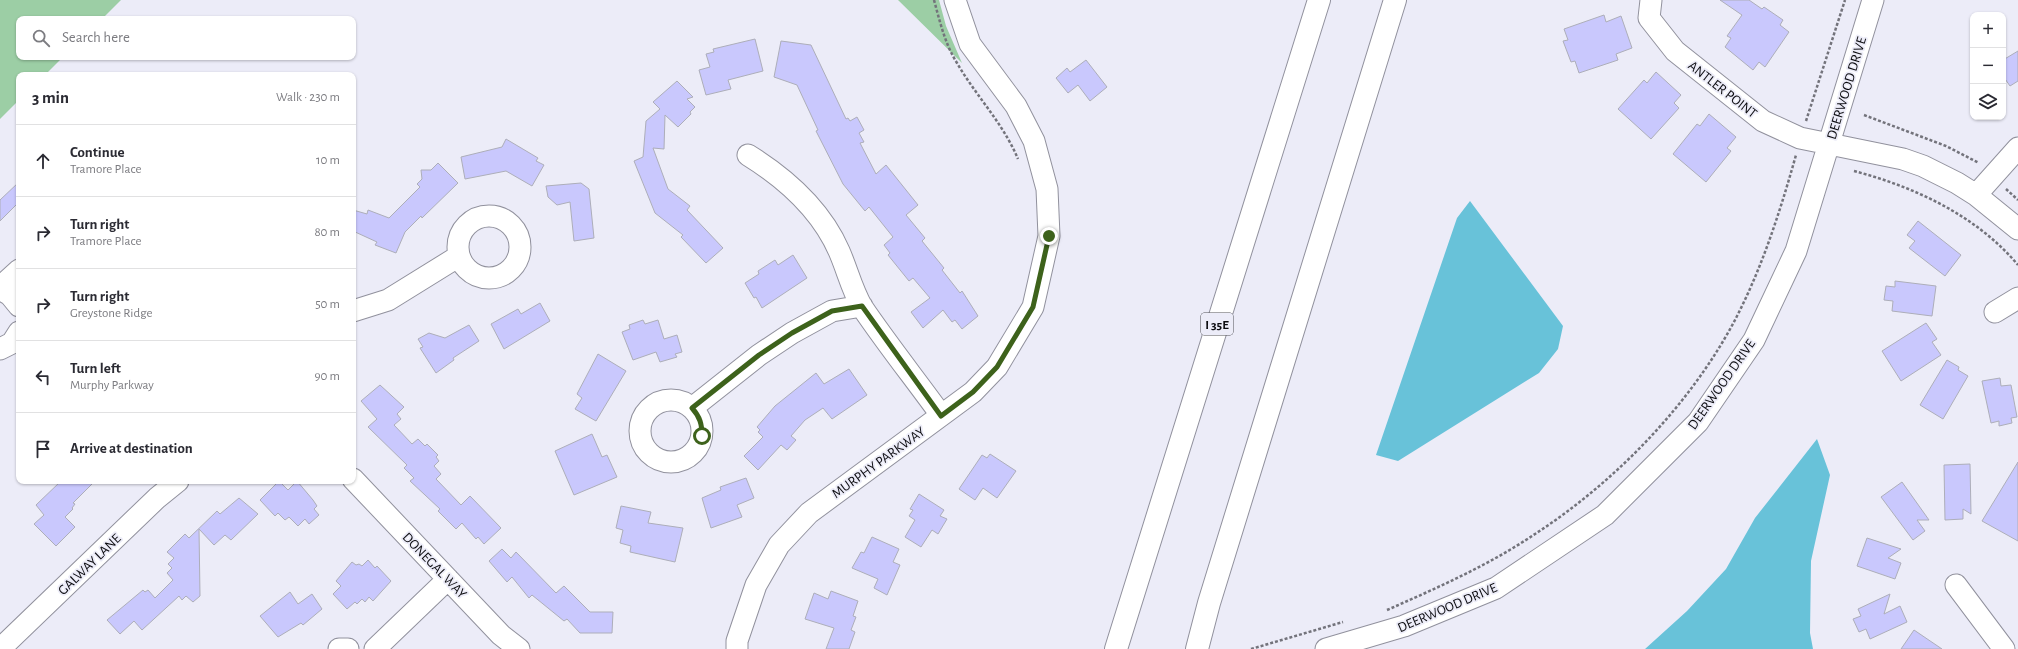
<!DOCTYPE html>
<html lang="en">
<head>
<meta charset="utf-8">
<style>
  :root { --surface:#fff; --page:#f7f7f7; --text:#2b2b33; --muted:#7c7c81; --line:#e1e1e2 }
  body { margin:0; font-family:"Alegreya Sans",sans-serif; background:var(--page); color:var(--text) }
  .controls { position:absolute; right:12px; top:12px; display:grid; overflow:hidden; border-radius:8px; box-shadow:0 1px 3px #0004 }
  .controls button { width:36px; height:36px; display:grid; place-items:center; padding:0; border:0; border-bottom:1px solid var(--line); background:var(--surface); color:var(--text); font:20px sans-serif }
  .stop { position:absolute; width:12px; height:12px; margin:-9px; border:3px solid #3d621b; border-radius:50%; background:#fff }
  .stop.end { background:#3d621b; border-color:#fff; box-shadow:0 1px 4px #0008 }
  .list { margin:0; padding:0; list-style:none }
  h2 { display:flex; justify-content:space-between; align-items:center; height:52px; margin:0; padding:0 16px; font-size:17px }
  h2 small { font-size:13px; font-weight:400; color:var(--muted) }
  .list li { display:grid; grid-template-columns:26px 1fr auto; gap:12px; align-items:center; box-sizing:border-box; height:72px; padding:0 16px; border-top:1px solid var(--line) }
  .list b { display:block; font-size:15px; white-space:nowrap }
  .list p { margin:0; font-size:13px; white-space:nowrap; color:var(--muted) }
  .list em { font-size:13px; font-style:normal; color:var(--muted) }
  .icon { flex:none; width:22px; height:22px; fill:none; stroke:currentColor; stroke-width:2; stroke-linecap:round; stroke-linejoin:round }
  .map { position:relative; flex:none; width:2018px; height:649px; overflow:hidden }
  .search { position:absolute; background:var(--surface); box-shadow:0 1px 3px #0004; left:16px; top:16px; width:340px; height:44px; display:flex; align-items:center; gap:10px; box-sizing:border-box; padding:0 14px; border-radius:8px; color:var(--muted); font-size:15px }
  .panel { position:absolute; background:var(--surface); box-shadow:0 1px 3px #0004; left:16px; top:72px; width:340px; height:412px; border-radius:8px }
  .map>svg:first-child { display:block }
  .green { fill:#9ccea5 }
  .water { fill:#68c2d9 }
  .building { fill:#c9c8fd; stroke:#adaeb9 }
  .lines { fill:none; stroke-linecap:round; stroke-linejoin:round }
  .minor-casing { stroke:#91919d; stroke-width:23 }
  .highway-casing { stroke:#91919d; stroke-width:24 }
  .path { stroke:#73737b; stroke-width:2.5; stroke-dasharray:3 2; stroke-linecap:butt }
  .minor { stroke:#fff; stroke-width:21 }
  .highway { stroke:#fff; stroke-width:22 }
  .route { stroke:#3d621b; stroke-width:5 }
  .labels { text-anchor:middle; stroke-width:3.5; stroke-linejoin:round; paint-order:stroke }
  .shield { fill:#ececf8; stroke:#4e4e55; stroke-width:1 }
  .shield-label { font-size:13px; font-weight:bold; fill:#0b0b0f }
  .street-label { font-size:14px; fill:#0b0b0f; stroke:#ececf8 }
</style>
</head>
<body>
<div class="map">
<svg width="2018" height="649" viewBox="0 0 2018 649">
  <rect width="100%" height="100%" fill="#ececf8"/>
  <path class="green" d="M0,0H121L102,19H19V57H63L45,75H19V100L0,119Z
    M898,0H939L946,26L962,63Z"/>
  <path class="water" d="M1470,201L1563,326L1558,349L1539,373L1398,461L1376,455L1457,218Z
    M1817,439L1830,475L1811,561L1810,633L1813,649H1645L1687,611L1726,569L1755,518Z"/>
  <path class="building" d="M1720,0H1749L1762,9L1764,7L1783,20L1780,25L1789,32L1765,67L1759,62L1753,70L1725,47L1731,38L1727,36L1742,15Z
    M1604,15L1606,22L1621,16L1632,48L1616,54L1618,60L1579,73L1575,61L1571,62L1563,41L1568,40L1564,29Z
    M755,39L763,71L728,80L731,89L706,95L699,70L710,67L706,54L714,52L713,49Z
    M781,41L811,45L846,119L848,118L850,121L857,117L864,130L859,133L864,142L860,143L876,174L886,165L918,205L906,215L925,238L922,241L944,268L942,270L960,293L962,291L978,316L962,329L955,320L952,322L943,310L923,328L911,312L930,298L913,278L909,281L888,255L890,253L884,245L893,237L869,207L865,211L843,184L816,131L818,130L797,85L774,77Z
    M2018,51V81L2010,86L2003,76V60Z
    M1086,60L1107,87L1090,101L1078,85L1068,93L1056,78L1067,68L1070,72Z
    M1656,72L1681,95L1674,103L1679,108L1651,139L1618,109L1644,80L1647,83Z
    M677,81L693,97L687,99L695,107L690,112L691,114L678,127L665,115L664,149L653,148L668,189L690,206L687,210L723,248L706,263L681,237L683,235L655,213L634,161L643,157L646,121L660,109L653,102Z
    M1709,114L1736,137L1727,148L1731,151L1706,182L1673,154L1697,124L1700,126Z
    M506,139L538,158L536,161L544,165L532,186L506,171L465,179L461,157L502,147Z
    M438,163L458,183L422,218L421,216L405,232L396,253L375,245L377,242L353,231V210L367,214L368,210L389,218L420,187L417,184L422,179L421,170H431Z
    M19,182V202L0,221V200Z
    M581,183L589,189L594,238L574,241L570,202L557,205L548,197L546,186Z
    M1918,221L1961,255L1945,276L1909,248L1915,241L1907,235Z
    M793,255L807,278L762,308L756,297L754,298L745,283L759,274L758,271L775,260L778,265Z
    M1895,281L1936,286L1932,316L1892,311L1893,301L1884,300L1886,286L1895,287Z
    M540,303L550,321L504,349L491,324L518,309L521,314Z
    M643,320L645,324L658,320L664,339L677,335L682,352L675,354L677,357L660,362L656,352L633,360L622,332L630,329L629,325Z
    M1926,323L1937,339L1932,342L1941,355L1901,381L1882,351Z
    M469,325L479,341L453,358L454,360L436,373L420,348L423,347L418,339L429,333L445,338Z
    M598,354L626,371L596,421L575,409L582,398L577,394Z
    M1947,360L1959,367L1958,370L1968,376L1943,419L1920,405Z
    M849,369L867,395L832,419L823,408L805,420L791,436L796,440L787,450L781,445L758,470L744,456L763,437L758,432L760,430L757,427L775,406L816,373L824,384Z
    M2000,378L2001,386L2011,385L2017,417L2011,418L2012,423L1999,426V421L1991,423L1982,381Z
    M380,385L404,407L397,414L401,419L394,425L412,444L418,439L425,446L427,444L438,455L436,457L439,461L434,466L441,474L436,479L461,505L470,496L501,528L484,544L478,537L476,539L462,523L456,529L438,511L440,509L410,481L414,478L404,468L407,465L368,427L377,419L361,401Z
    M592,434L602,457L607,455L617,477L574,495L555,451Z
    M990,454L1016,471L997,498L983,488L975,500L959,489L982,455L987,458Z
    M2018,462V541L1982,521Z
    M1970,464L1971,514L1963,509V519L1945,520L1944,465Z
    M746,478L754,498L737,505L742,517L711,528L702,498L721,490L720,487Z
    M61,481H95L73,503L75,504L72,508L73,509L65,517L75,527L56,546L34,524L44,515L36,505Z
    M279,481L288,490L297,481L313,500L317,506L314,509L319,515L309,524L305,519L298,526L289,517L285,520L278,513L275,516L260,500Z
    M1902,482L1929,520H1917L1925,531L1913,540L1881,497Z
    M919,494L944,510L940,516L947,519L938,534L932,530L921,547L905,537L915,520L909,516L913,510L910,509Z
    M239,498L258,514L231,540L225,535L214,545L199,529L200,596L193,602L186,596L182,600L179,596L142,630L134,621L120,634L107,620L143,590L145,592L148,590L155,598L173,580L167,573L172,568L168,564L174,558L167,552L185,534L189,538L217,511L220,514Z
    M621,506L651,512L648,523L683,528L675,562L630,552L631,546L620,543L623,530L616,528Z
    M872,537L899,549L893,562L900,565L887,595L874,588L878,579L852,568L861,552L864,553Z
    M1867,538L1901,549L1888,558L1901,563L1895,579L1857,566Z
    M502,549L511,558L516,552L556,593L564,586L590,612H613L612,633H580L567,619L564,621L532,595L529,598L512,577L507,582L489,561Z
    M368,560L375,568L377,566L391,581L373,601L369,597L365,602L362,599L357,604L355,602L347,609L333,594L341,586L336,581L352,562L356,565L359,564L362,566Z
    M831,591L858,601L853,616L856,617L851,630L855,632L849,649H826L834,628L805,619L814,593L828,599Z
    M290,592L298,604L312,594L322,609L303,625L301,623L278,637L260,616Z
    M1890,594L1884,614L1900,606L1907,622L1870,639L1866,629L1859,632L1853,619L1861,616L1858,609Z
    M1914,630L1942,649H1901Z"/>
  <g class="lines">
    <defs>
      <path id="minor" d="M1651,0L1649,18L1675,51L1763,121L1800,138L1903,159L1923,166L1957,183L1976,195L2018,229
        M748,155C785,178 821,210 839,251C847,269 852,290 862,307C887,344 915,379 941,415
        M1976,195L2018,148
        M458 247a31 31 0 1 1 62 0a31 31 0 1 1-62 0Z
        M0,289L10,295L19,306
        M3,290L8,280L19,270
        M353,311L388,300L459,256
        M1995,312L2018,298
        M0,349L12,343L19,332
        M640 431a31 31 0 1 1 62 0a31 31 0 1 1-62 0Z
        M692,408L759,355L792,333L832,311L862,306
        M353,479L501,635L519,649
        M1956,585L2004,649
        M0,649L157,498L178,481
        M339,649H348
        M375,649L448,579
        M737,649V641L756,585L779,545L809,513L973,392L997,367L1033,307L1049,236L1047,189L1034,141L1016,106L970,44L955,0
        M1326,649L1404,626L1496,588L1605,515L1698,422L1754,340L1796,251L1873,0"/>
      <path id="highway" d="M1116,649L1319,0
        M1197,649L1209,603L1395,0"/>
    </defs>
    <use href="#minor" class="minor-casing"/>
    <use href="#highway" class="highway-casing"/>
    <path class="path" d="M934,0C940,22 945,44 957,63C976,96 1003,123 1018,159
      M1864,115L1946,146L1979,163
      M1806,121L1845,0
      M1854,171C1915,187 1977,216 2018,265
      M2006,189L2018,200
      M1387,610C1437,588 1489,565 1535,534C1615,482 1690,405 1735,320C1762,268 1780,212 1796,155
      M1251,649L1343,622"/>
    <use href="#minor" class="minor"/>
    <use href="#highway" class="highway"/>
  </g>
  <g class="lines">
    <path class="route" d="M702,436C702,424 700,417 692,408L759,355L792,333L832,311L862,306L941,416L973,392L997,367L1033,307L1049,236"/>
  </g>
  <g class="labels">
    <rect class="shield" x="1201" y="313" width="32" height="22" rx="3"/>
    <g class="shield-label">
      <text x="1217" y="329">I 35E</text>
    </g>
    <g class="street-label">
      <text transform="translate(1846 88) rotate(-73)" y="5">DEERWOOD DRIVE</text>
      <text transform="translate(1723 89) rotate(38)" y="5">ANTLER POINT</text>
      <text transform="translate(1721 384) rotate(-55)" y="5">DEERWOOD DRIVE</text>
      <text transform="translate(878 462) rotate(-36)" y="5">MURPHY PARKWAY</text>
      <text transform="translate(89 564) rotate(-44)" y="5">GALWAY LANE</text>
      <text transform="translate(435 565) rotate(46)" y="5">DONEGAL WAY</text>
      <text transform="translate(1447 607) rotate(-23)" y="5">DEERWOOD DRIVE</text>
    </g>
  </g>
</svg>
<div class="controls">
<button>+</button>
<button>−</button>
<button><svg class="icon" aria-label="layers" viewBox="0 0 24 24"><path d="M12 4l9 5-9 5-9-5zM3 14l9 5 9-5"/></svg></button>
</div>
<div class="stop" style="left:702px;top:436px"></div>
<div class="stop end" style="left:1049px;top:236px"></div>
<div class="search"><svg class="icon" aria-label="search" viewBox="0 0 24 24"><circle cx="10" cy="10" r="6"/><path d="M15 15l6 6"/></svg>Search here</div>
<section class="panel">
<h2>3 min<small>Walk · 230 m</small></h2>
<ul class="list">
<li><svg class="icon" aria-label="ahead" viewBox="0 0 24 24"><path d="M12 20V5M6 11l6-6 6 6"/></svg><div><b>Continue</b><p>Tramore Place</p></div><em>10 m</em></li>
<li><svg class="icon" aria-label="right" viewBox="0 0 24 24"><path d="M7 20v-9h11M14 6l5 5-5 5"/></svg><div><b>Turn right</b><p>Tramore Place</p></div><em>80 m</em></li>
<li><svg class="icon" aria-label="right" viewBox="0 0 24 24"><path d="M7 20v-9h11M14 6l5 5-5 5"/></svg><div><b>Turn right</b><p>Greystone Ridge</p></div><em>50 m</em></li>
<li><svg class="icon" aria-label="left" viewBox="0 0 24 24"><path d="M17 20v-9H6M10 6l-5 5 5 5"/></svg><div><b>Turn left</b><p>Murphy Parkway</p></div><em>90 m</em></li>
<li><svg class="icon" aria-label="arrive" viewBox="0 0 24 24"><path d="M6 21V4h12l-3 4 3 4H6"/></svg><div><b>Arrive at destination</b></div></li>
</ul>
</section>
</div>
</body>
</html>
